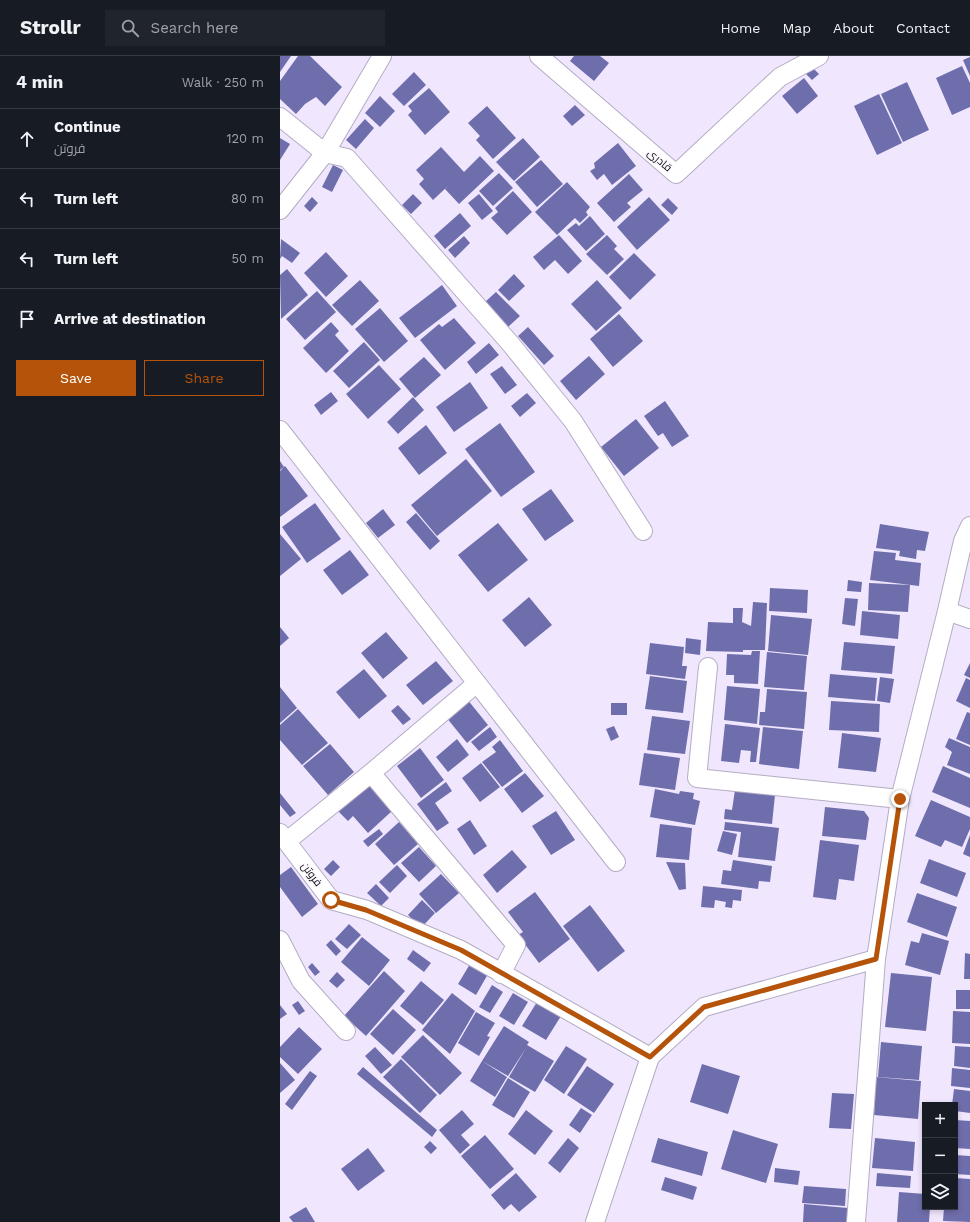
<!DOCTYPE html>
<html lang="en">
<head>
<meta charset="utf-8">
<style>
  :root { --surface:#171b24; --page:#20242c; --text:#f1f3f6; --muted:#9ea1a6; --line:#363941; --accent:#b45309 }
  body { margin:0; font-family:"Work Sans",Cairo,sans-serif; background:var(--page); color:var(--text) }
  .controls { position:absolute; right:12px; bottom:12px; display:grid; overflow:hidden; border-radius:0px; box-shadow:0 2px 6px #0003 }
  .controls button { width:36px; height:36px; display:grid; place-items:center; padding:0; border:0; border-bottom:1px solid var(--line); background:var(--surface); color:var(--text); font:20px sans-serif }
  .stop { position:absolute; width:12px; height:12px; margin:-9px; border:3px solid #b45309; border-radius:50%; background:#fff }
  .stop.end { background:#b45309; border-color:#fff; box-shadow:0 1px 4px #0008 }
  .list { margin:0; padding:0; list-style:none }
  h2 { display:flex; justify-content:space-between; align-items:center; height:52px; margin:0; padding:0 16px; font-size:17px }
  h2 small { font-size:13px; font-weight:400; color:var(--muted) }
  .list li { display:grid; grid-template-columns:26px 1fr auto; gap:12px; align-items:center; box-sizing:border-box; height:60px; padding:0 16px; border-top:1px solid var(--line) }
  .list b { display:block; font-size:15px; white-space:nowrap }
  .list p { margin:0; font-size:13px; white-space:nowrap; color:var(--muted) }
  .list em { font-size:13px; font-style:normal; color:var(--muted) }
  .actions { display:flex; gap:8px; padding:12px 16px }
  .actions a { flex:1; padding:9px 0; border:1px solid var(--accent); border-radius:0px; text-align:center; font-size:14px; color:var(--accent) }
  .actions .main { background:var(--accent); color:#fff }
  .icon { flex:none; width:22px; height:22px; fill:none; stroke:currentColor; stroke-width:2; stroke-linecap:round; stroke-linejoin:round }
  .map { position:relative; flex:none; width:690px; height:1166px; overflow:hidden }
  header { display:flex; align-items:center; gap:24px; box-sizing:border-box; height:56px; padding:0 20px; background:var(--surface); border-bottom:1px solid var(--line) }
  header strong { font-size:19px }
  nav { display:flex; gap:22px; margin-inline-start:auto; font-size:14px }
  .search { width:280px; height:36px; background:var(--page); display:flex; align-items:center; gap:10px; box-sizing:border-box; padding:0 14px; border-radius:0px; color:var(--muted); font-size:15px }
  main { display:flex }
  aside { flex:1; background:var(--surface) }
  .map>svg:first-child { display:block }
  .building { fill:#6f6eac }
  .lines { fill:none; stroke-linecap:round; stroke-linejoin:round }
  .street-casing { stroke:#b4acc2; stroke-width:20 }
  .street { stroke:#fff; stroke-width:18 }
  .route { stroke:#b45309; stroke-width:5 }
  .labels { text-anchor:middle; stroke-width:3; stroke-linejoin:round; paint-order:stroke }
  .street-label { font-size:11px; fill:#100d14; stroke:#faf8fd }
</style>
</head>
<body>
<header>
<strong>Strollr</strong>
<div class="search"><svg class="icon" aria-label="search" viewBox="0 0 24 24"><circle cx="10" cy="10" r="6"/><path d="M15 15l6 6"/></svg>Search here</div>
<nav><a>Home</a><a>Map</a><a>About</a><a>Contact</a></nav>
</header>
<main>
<aside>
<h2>4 min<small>Walk · 250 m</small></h2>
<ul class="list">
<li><svg class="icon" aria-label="ahead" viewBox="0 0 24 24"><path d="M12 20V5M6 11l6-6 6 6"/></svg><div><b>Continue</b><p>فروتن</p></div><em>120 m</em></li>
<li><svg class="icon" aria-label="left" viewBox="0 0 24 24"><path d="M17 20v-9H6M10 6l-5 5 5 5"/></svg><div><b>Turn left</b></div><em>80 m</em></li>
<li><svg class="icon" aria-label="left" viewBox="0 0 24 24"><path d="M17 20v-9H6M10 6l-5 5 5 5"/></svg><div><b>Turn left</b></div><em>50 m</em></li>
<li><svg class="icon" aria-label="arrive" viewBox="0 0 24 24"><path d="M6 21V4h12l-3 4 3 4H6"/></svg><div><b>Arrive at destination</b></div></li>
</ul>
<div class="actions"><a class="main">Save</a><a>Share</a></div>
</aside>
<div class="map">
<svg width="690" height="1166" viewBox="0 0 690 1166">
  <rect width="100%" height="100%" fill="#f0e7ff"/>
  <path class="building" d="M0,0H11L0,16Z
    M18,0H30L62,31L45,50L36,41L25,48L16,58L0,43V25Z
    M294,0H320L329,7L314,25L290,5Z
    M690,1V20L683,4Z
    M682,10L690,27V51L672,59L656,22Z
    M533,12L539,18L532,24L526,18Z
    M134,16L146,29L124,50L112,38Z
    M524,22L538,40L517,58L502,40Z
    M627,26L649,74L623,86L601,38Z
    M149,32L170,56L145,79L128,59L132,55L128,50Z
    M599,38L622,87L597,99L574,50Z
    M100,40L115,55L100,71L85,57Z
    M295,49L305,59L292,70L283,60Z
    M207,50L236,82L213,103L196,84L200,80L188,67Z
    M85,63L94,72L76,93L66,84Z
    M0,82L10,88L0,104Z
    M243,82L260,101L234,125L216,106Z
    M338,87L356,110L332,129L324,118L317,124L310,115L315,112L314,107Z
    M161,91L184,116L200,100L214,115L179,148L165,133L168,130L153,144L139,128L144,123L136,114Z
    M261,104L283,128L257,151L235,126Z
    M53,109L63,114L52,136L42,131Z
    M219,117L233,132L213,150L199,135Z
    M349,118L363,134L347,147L351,151L334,166L317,147Z
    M287,126L310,151L306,156L308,159L300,167L295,162L277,179L255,156Z
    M233,135L252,156L227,179L211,162L218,156L215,152Z
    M133,138L142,147L131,158L122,149Z
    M199,138L213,155L202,164L188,147Z
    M32,141L38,147L30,156L24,150Z
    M369,141L390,164L357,194L337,171Z
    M388,142L398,152L392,159L381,149Z
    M180,157L191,170L165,193L154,180Z
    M310,160L325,178L306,195L287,174L296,167L299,170Z
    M279,179L302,205L288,218L275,204L264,214L253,201Z
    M327,179L337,190L334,193L344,203L327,219L306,198Z
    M184,180L190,187L175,202L168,194Z
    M1,183L20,197L12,207L2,200L0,203Z
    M46,196L68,220L46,241L24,217Z
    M354,197L376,219L350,244L329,221Z
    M7,213L28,239L1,263L0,219Z
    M234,218L245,230L229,245L218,234Z
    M80,224L99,245L72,270L52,249Z
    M317,224L342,252L316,275L291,248Z
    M162,229L177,250L135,282L119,262Z
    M37,235L56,256L25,284L6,263Z
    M216,236L240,260L228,271L205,246Z
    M100,252L128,285L104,306L75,273Z
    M339,258L363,285L333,311L310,283Z
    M174,262L196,287L165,314L140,284L159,268L162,271Z
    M51,266L59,275L55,279L69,295L46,317L23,292Z
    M248,271L274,300L264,309L238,280Z
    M84,286L100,304L69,332L53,315Z
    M209,287L219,299L196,318L187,306Z
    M309,300L325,318L296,344L280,325Z
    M144,301L161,319L135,342L119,323Z
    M99,309L121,333L88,363L66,338Z
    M222,310L237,329L225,338L210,318Z
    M190,326L208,352L174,376L156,351Z
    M51,336L58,345L41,359L34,349Z
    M247,337L256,347L240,361L231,350Z
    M133,341L144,354L118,378L107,366Z
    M385,345L409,380L392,391L383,377L378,380L364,360Z
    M356,363L379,392L344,420L321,391Z
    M220,367L255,416L221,441L185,393Z
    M146,369L167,397L139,419L118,392Z
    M186,403L212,435L157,480L131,449Z
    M0,405L4,411L0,414Z
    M5,410L28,440L0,461V415Z
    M271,433L294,465L265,485L242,453Z
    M35,447L61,483L27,507L2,471Z
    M103,453L115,469L98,482L86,467Z
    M136,457L160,485L150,494L126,466Z
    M218,467L248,504L208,536L178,499Z
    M600,468L649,476L645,495L637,494L636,503L619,500L620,495L596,492Z
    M0,478L21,503L0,520Z
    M70,494L89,519L62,539L43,514Z
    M594,495L616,497L615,504L641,507L639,530L590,524Z
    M568,524L582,526L581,536L567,535Z
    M589,527L630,529L628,556L588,554Z
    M490,532L528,534L527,557L489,555Z
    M249,541L272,569L245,591L222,564Z
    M565,542L578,543L575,570L562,568Z
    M473,546L487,547L485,594H463V596L426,595L428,566L453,567V552H463L462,566L471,570Z
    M582,555L620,559L618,583L580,579Z
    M491,559L532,563L528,599L488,595Z
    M0,571L9,582L0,590Z
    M106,576L128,602L103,623L81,597Z
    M406,582L421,584L420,599L405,597Z
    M564,586L615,590L612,618L561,614Z
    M370,587L404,591L402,610H407L405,623L366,618Z
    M472,595H480L478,628L454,627V619H446L447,598L471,599Z
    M487,596L527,600L524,634L484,631Z
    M156,605L173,625L143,649L126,629Z
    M690,607V622L684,619Z
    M84,613L107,640L79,663L56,636Z
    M550,618L597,622L595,645L548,641Z
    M370,620L407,625L403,657L365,653Z
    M600,621L614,623L610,647L597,645Z
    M686,622L690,624V652L676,645Z
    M447,630L480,633L477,668L444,664Z
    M0,631L17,652L0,667Z
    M487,633L527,636L524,673L479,669L480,656H485Z
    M187,643L208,669L187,687L166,661Z
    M551,645L600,648L599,676L549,674Z
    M331,647H347V659H331Z
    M118,649L131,663L123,669L111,655Z
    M18,653L48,687L22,709L0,684V669Z
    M687,656L690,657V689L676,683Z
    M372,660L410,665L405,698L367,694Z
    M445,668L480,672L476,706H470L471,695L461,694L459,707L441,705Z
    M334,670L339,681L331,685L326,673Z
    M210,671L217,681L199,695L191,686Z
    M483,671L523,675L519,713L479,708Z
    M562,677L601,682L596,716L558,712Z
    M669,682L690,691V718L667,709L672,696L665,691Z
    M177,683L189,699L168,716L156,701Z
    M220,684L243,715L222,731L202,706L216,696L212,691Z
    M50,688L74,716L48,739L23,710Z
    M140,692L164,724L141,742L117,710Z
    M364,697L400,702L395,734L359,729Z
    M201,707L220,731L200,746L182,722Z
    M663,710L690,722V752L652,736Z
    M245,717L264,740L242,757L224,733Z
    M166,726L172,735L155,747L169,767L157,775L137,748Z
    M89,728L112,755L88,777L73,760L68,765L58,755Z
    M375,733L399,738L400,735L414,737L413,743L420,745L415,769L370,761Z
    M455,734L495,739L492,768L444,763L445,753L452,754Z
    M0,737L16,757L10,761L0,749Z
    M651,744L690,761V773L682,791L665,784L661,791L635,780Z
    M545,751L584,755L589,762L586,784L542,780Z
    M276,755L295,784L271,799L252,770Z
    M190,764L207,790L194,799L177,773Z
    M119,766L138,788L114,809L95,788Z
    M445,766L499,772L495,805L458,801L461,776L444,774Z
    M380,768L412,772L409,804L376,801Z
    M99,773L103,778L88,791L83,785Z
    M443,775L457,778L452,799L437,795Z
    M690,779V801L683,798Z
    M540,784L579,789L574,825L559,823L556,844L533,841Z
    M139,791L156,810L139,826L121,807Z
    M232,794L247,811L217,837L203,819Z
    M649,803L686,817L677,841L640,827Z
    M53,804L60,811L51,820L44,813Z
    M453,804L492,810L490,826L479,825L478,833L441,828L443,814L451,815Z
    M386,806L405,807L406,833L399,834Z
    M117,809L127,820L110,837L99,826Z
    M11,811L38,848L22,861L0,831V819Z
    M161,818L179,837L156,857L139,838Z
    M96,828L109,842L101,850L87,837Z
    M423,830L462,834L461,845L453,844L452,852L445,851L446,846L435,844L434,852L421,851Z
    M255,836L290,883L259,907L238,879L243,876L228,856Z
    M637,837L677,851L667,881L627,866Z
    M142,844L155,857L141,872L128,859Z
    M310,849L345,895L318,916L283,870Z
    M69,868L81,879L67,893L55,883Z
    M642,877L669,885L660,919L625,909L631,885L639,887Z
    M82,881L110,904L89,930L61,906Z
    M51,884L61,895L56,900L46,889Z
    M133,894L151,907L144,916L127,903Z
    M685,897L690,898V923H684Z
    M32,907L40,916L35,920L28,911Z
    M190,908L208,918L196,939L178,928Z
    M104,915L125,935L86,980L64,960Z
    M57,916L65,924L57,932L49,925Z
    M611,917L652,921L646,975L605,971Z
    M141,925L164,944L143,969L120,950Z
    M212,929L223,936L210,957L199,951Z
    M676,934H690V953H676Z
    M172,937L195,955L170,998L142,974Z
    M233,937L248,946L234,969L219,960Z
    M18,945L25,955L19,959L12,949Z
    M257,946L281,960L266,984L242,970Z
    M0,949L7,958L0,963Z
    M113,953L136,974L113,999L90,978Z
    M673,955L690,956V988L672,987Z
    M196,956L215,967L207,980L210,981L199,1000L178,987Z
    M224,970L249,986L247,989L274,1005L255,1036L229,1021L246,992L228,1020L202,1005Z
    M19,971L42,993L18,1018L0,1001V991Z
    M143,979L182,1017L160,1039L121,1001Z
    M601,986L642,990L639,1024L598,1021Z
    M286,990L307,1003L284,1038L264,1024Z
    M675,990L690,991V1012L674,1010Z
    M95,991L112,1009L101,1018L85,1000Z
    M121,1003L157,1039L140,1057L103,1021Z
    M202,1005L227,1021L215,1041L190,1025Z
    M0,1007L15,1024L0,1037Z
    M422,1008L460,1020L448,1058L410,1046Z
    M307,1010L334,1028L314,1057L287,1039Z
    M83,1011L157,1074L152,1081L77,1018Z
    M672,1012L690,1014V1032L671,1030Z
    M30,1015L37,1020L12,1054L5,1048Z
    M596,1021L641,1025L638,1063L594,1059Z
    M228,1022L250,1036L234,1062L212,1049Z
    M674,1033L690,1035V1057L675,1055V1049H672Z
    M552,1037L574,1038L571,1073L549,1072Z
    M301,1052L312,1059L300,1077L289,1069Z
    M182,1054L194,1068L181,1079L190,1089L180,1098L159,1074Z
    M246,1054L273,1075L255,1099L228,1078Z
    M675,1064L690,1065V1093L675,1092Z
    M453,1074L498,1088L486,1127L441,1113Z
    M205,1079L234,1113L210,1133L181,1100Z
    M288,1082L299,1092L280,1117L268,1107Z
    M378,1082L428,1096L422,1120L371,1106Z
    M595,1082L635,1086L633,1115L592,1112Z
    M150,1085L157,1092L151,1098L144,1091Z
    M88,1092L105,1115L78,1135L61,1113Z
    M675,1099L690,1100V1119L675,1118Z
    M495,1112L520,1115L518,1129L494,1126Z
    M236,1117L257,1141L239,1156L231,1148L224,1154L211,1139Z
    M597,1117L631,1120L630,1132L596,1130Z
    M385,1121L417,1131L413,1144L381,1134Z
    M675,1122L690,1123V1166L663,1165L664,1151H675Z
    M524,1130L566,1133L565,1150L522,1147Z
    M619,1136L645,1138V1151H650L649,1166H617Z
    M524,1148L568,1152L567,1166H523Z
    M26,1151L35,1166H13L9,1161Z"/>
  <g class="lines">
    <defs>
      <path id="street" d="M259,0L396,118L500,21L539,0
        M0,61L45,97L67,102L229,286L293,365L363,475
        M0,154L45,97L102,0
        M0,374L336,806
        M667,555L690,563
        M428,611L417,722L620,743
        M91,717L236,889L221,918
        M0,777L51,844L87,854L181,894L370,1001
        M7,785L91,717L197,627
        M0,884L21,925L66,975
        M315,1166L370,1001L424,951L596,903
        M576,1166L596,903L620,743L667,555L683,485L690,470"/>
    </defs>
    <use href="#street" class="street-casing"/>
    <use href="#street" class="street"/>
  </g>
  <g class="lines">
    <path class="route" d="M51,844L86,854L181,894L370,1001L424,951L596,903L620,743"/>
  </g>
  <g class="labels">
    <g class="street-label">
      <text transform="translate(380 104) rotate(41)" y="4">قادری</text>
      <text transform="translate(32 818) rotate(53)" y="4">فروتن</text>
    </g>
  </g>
</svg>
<div class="controls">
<button>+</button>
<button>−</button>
<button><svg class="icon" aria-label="layers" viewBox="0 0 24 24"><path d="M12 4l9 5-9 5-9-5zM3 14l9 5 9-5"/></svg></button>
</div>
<div class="stop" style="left:51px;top:844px"></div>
<div class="stop end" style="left:620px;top:743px"></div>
</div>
</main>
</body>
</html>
